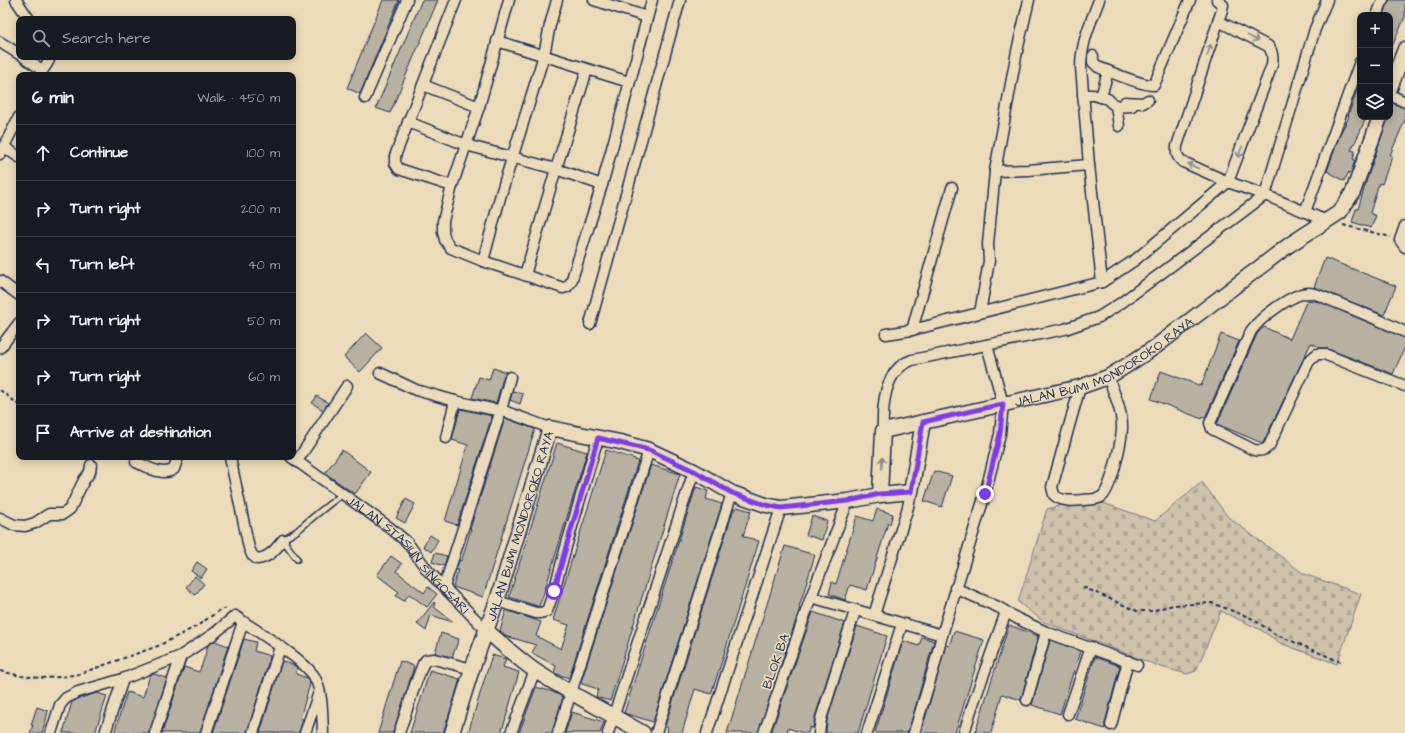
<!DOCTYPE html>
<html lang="en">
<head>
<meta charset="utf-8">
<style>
  :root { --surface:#171b24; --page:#20242c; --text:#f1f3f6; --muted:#9ea1a6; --line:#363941 }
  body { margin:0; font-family:"Architects Daughter",sans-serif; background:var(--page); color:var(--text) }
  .controls { position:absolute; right:12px; top:12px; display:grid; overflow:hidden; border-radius:8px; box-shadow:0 2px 10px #0003 }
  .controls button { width:36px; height:36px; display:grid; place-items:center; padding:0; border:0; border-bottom:1px solid var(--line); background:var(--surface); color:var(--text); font:20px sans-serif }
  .stop { position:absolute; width:12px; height:12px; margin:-9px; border:3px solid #7c3aed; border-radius:50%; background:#fff }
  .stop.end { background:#7c3aed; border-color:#fff; box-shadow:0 1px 4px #0008 }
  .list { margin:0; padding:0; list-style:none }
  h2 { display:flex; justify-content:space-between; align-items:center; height:52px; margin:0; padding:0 16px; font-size:17px }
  h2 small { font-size:13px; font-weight:400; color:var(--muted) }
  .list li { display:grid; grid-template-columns:26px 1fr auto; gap:12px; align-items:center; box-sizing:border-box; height:56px; padding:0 16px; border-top:1px solid var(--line) }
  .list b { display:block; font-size:15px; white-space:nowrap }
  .list em { font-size:13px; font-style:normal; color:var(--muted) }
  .icon { flex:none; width:22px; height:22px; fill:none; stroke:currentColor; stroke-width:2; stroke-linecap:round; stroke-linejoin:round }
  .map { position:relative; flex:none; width:1405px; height:733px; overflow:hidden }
  .search { position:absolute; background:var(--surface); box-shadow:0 2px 10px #0003; left:16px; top:16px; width:280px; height:44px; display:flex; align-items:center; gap:10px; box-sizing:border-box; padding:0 14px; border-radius:8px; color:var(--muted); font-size:15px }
  .panel { position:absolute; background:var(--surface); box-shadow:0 2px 10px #0003; left:16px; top:72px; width:280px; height:388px; border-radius:8px }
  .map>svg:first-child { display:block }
  .cemetery { fill:url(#cemetery-stones); stroke:#747884 }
  .building { fill:#b8b1a2; stroke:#1b2f5e }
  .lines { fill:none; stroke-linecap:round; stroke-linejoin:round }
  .lane-casing { stroke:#1b2f5e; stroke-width:8 }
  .street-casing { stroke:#1b2f5e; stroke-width:13 }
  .secondary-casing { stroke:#1b2f5e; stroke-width:17 }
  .path { stroke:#1b2f5e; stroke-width:2; stroke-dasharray:4 3; stroke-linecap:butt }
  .lane { stroke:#ecdbb8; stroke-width:5 }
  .street { stroke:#ecdbb8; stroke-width:10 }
  .secondary { stroke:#ecdbb8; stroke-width:14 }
  .oneway { stroke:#84858b }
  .route { stroke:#7c3aed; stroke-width:5 }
  .labels { text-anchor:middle; stroke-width:3.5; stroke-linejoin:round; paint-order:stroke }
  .street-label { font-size:13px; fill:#1b2f5e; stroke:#ecdbb8 }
</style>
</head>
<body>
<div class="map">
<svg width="1405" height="733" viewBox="0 0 1405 733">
  <defs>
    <pattern id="cemetery-stones" width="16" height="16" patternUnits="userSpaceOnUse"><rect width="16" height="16" fill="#cec2ab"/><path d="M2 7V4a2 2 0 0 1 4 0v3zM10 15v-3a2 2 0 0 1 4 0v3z" fill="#b0a796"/></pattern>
  </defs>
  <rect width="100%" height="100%" fill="#ecdbb8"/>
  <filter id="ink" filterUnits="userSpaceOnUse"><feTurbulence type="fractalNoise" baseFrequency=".025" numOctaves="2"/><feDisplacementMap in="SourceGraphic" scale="8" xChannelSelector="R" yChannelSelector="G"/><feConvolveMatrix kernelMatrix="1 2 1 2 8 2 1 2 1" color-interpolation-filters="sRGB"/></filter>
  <g filter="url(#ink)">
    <path class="cemetery" d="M1202,482L1228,517L1304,574L1361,594L1337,664L1280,643L1261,630L1221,611L1196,671L1187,674L1161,667L1044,622L1018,602L1047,509L1074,502L1103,503L1155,521Z"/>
    <path class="building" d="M383,0H399L360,94L347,88Z
      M422,0H438L390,113L376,108Z
      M1389,0H1405V17L1390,51V15H1384Z
      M1359,85L1360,117H1366L1360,132L1351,150L1355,151L1353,159L1355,160L1351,173L1349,172L1344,181L1327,171L1341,132L1349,117L1348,116Z
      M1392,103L1405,108V120L1390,155H1392L1389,167H1388L1382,184L1379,183L1370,213L1376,216L1371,228L1352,222L1356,209H1358L1367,179L1388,118L1390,117V110Z
      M1325,258L1396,286L1384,315L1314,287Z
      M1307,300L1320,302L1405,338V347L1393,374L1326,348H1321L1311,343L1263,443H1262L1217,424L1257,334L1264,327L1290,339Z
      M366,333L382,348L360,372L344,357Z
      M1221,334L1239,341L1205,418L1203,417L1202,419L1151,399L1161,371L1201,386Z
      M493,368L506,372L504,375L496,403L472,398L479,377L489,380Z
      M513,391L523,394L520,404L510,400Z
      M317,396L328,403L323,410L312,403Z
      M460,409L492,416L457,525L445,521L468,445L452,440Z
      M505,418L535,429L483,597L453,587L458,570H456L459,560L461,561L463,556L471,529H470Z
      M557,443L587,452L542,599L539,606H537L509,597Z
      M342,450L371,472L355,494L325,473Z
      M606,450L635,459V460L638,461L569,678L554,673L556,666L532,653L536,645L506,636L500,631L506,610L541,622L536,636L561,649L569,625L553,620Z
      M651,465L680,474L610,701L596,697L598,689L582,684L581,682Z
      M934,471L952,476L942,507L924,501Z
      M696,487L708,491L706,499L722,504L653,722L624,713Z
      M406,499L415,504L405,523L396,518Z
      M737,507L751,511L743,536L759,541L719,670L711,694L695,689L682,733H667L668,728L665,726L734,508L736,509Z
      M877,509L893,514L890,524L888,523L867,590L850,585L845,600L829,594L832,582L836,584L857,516L873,521Z
      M812,516L827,521L822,540L806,535Z
      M430,535L438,540L431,552L423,546Z
      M785,546L815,555L799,607L800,608L758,733H727Z
      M435,553L447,556L444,566L432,562Z
      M391,556L402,564L396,571L424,593L428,587L437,594L427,607L409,594L404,601L396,596L399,592L377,575Z
      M197,562L207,569L201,578L191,571Z
      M195,576L204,584L195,595L186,587Z
      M434,602L435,603L434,607L452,621V622L431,615L426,631L417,624Z
      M813,612L845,623L815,717L813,728L810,727L808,733H803L788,728L787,733H771Z
      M1009,625L1038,636L1021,700L1002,694L991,733H975Z
      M857,626L887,636L858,733H828L826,732L827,720Z
      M954,631L984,640L955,733H921L946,645L949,646Z
      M441,633L459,639L452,657L435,653Z
      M922,637L934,641L908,733H875L903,641L919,646Z
      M244,639L256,642L254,651L270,656V657L247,733H213Z
      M1050,640L1080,651L1060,714L1032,705Z
      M215,641L228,646L200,733H162L184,667L199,672L202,665L208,645Z
      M492,655L506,659L503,667L519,672L505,721L501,733H468Z
      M1095,657L1120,666L1105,723V729L1075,719Z
      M282,661L293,665L297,667L296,674L307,678L310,684L300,718L303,719L299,733H260Z
      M400,661L414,666L407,690L393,733H378Z
      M430,670L460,679L453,703L443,733H410Z
      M154,674L167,678L149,733H114L127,692L143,697L150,675Z
      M536,687L553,692L563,697L552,733H519Z
      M97,693L107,696L95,733H63L72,702L80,698Z
      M37,707L48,711L46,720L42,733H30L33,725H31Z
      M572,712L604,722L600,733H565Z"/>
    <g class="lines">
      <defs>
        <path id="lane" d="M297,559L283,540C287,536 293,534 298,530C313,517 327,505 343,494"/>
        <g id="street">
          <path d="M16,0L29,19"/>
          <path d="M509,0L479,107L452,186L443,221V232L445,240L451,248L483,261L563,288L567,287L571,282L602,185L652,0"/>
          <path d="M594,0L647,17"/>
          <path d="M1099,0C1091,22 1081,43 1081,67L1089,165L1102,282"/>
          <path d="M1217,0L1223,5L1222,10L1177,146C1176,154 1177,157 1183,162L1228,182L1265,195L1327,221"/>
          <path d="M1377,15L1383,0"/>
          <path d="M497,41L629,82"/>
          <path d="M0,42L19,54"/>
          <path d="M1093,56V62L1098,67C1110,72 1143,86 1154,85L1190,0"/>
          <path d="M24,57L42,70"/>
          <path d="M40,75C43,68 48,65 50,57"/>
          <path d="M423,85L479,107"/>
          <path d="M1083,95H1093L1108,99C1113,107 1122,107 1132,106"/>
          <path d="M1390,95L1405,102"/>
          <path d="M1101,97L1108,71"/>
          <path d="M365,98L407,0"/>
          <path d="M1125,102L1143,103L1148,100"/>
          <path d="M1116,106L1119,126"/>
          <path d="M408,122L466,145L556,169L602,185"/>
          <path d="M4,147L19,157"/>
          <path d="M0,154L19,117"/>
          <path d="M995,171L1028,170L1089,165"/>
          <path d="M452,186L399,169L395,163V156L456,0"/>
          <path d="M1305,212L1360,62"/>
          <path d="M1405,226L1400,240L1405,247"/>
          <path d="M483,261L501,194L544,55L550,25L557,0"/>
          <path d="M525,275L556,169L587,70"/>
          <path d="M0,281L19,295"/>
          <path d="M980,313L989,261L988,244L995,171L1017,51L1029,0"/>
          <path d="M590,324L680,0"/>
          <path d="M912,330L952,188"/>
          <path d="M1405,332C1382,321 1358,311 1335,302C1327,299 1317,293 1309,293C1292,293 1260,318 1251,331L1210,423L1212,429L1254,450C1260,451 1264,451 1269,446L1309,361L1317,354H1324L1405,386"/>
          <path d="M886,334L912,330L1102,282L1135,260L1228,182L1272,65C1273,58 1273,51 1268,46L1218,21"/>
          <path d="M0,348L19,323"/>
          <path d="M380,373L416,390L455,401L491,409L501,410L550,428"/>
          <path d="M1080,387L1052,487L1054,495C1061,502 1074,501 1083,500C1089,499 1097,500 1101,497C1111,492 1122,439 1122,427C1122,410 1114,393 1108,377"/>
          <path d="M883,431C882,407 884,369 912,360L1065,329L1099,317L1121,303L1171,266L1265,195L1315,29L1327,0"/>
          <path d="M446,438L455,401"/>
          <path d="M230,457L249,548L252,555L257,559C269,558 276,549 283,540"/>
          <path id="s1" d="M291,457L389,527L407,542L428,571L487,631"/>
          <path d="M297,461L347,386"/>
          <path d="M136,462C147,467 163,477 174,469L178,457"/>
          <path d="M0,518L14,525L25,526L35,523L49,514H63L70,509L84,480L90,472L91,465"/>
          <path d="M444,587L501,410L510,377"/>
          <path d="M955,588L998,607L1018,619L1046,632L1137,665"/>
          <path d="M811,597L942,635"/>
          <path d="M497,601L536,613H540L547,611L554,591L566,547L598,438"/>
          <path d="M874,615L908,507L911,492"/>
          <path d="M1027,700L1046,632"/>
          <path d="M1068,714L1091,647"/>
          <path d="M1111,725L1128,661"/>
          <path d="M51,733L60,705L66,698L78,692L123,679L181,656L215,633L235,616C253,629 306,660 315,678C323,694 322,715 323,733"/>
          <path d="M105,733L123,679"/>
          <path d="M155,733L181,656"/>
          <path d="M206,733L243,622"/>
          <path d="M253,733L280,647"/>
          <path d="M305,733L318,695"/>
          <path d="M399,733L415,685L423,664L426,660L434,659L472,669"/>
          <path d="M511,733L535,670"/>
          <path d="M558,733L649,450"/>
          <path d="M608,733L694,471"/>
          <path d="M656,733L732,493"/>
          <path d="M707,733L781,508"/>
          <path d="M764,733L811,597L848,501"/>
          <path d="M819,733L821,719L855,611"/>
          <path d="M867,733L902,624"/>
          <path d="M914,733L934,667L942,635L985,494L1000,434L1003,404L987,345"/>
          <path d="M964,733L972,707L1006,612"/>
        </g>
        <g id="secondary">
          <path d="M1390,88L1405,49"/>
          <path id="s2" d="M880,495L883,431L1080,387L1108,377L1126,366L1155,347L1289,245L1340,212L1353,192L1380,117"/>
          <path d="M487,631C502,644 517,658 534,670C569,693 607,712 643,733"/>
          <path id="s3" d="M452,733L472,669L497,601L550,428L620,442L649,450L694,471L732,493L766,505L781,508L848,501L880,495L911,492L923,422"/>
        </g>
      </defs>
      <use href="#lane" class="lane-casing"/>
      <use href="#street" class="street-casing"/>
      <use href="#secondary" class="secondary-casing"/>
      <path class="path" d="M1343,225L1391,237
        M0,390L19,405
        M1083,587L1137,611H1151L1173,605L1212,603L1251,618L1275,634L1341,662
        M0,671L21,676L41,678L61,677L79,674L158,646L197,626L220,610L227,608"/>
      <use href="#lane" class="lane"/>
      <use href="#street" class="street"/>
      <use href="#secondary" class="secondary"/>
    </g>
    <defs><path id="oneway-shaft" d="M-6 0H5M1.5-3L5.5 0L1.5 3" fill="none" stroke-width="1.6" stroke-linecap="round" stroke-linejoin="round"/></defs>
    <g class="oneway">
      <use href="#oneway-shaft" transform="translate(1253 38) rotate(26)"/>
      <use href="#oneway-shaft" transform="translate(1209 50) rotate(-72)"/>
      <use href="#oneway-shaft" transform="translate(1240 152) rotate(111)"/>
      <use href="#oneway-shaft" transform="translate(1193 166) rotate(-156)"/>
      <use href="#oneway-shaft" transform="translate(882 463) rotate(-87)"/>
    </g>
  </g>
  <g class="lines" filter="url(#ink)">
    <path class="route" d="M554,591L566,547L598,438L649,450L694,471L732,493L766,505L781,508L848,501L880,494L911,492L923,422L1003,404L1000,434L985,494"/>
  </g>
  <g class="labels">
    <g class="street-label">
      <text dy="5" stroke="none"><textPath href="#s2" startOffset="298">JALAN BUMI MONDOROKO RAYA</textPath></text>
      <text dy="5" stroke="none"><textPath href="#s3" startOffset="218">JALAN BUMI MONDOROKO RAYA</textPath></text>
      <text dy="5" stroke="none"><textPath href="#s1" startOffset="153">JALAN STASIUN SINGOSARI</textPath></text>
      <text transform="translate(775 661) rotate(-71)" y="5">BLOK BA</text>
    </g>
  </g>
</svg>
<div class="controls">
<button>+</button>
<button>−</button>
<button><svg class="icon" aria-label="layers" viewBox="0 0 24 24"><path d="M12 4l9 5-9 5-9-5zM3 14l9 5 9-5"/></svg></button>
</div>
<div class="stop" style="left:554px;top:591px"></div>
<div class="stop end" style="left:985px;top:494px"></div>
<div class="search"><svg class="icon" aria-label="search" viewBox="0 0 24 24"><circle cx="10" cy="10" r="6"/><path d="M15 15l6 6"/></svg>Search here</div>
<section class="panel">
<h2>6 min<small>Walk · 450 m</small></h2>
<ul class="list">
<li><svg class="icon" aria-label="ahead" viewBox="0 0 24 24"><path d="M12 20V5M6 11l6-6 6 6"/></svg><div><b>Continue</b></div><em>100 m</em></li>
<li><svg class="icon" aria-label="right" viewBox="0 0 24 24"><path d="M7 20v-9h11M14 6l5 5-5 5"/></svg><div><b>Turn right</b></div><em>200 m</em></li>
<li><svg class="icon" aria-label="left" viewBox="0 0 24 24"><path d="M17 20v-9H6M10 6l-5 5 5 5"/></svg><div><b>Turn left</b></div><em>40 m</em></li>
<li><svg class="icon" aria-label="right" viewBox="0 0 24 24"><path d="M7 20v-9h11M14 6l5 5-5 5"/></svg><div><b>Turn right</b></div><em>50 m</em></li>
<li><svg class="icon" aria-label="right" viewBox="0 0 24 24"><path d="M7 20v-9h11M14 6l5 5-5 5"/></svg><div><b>Turn right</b></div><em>60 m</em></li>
<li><svg class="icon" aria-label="arrive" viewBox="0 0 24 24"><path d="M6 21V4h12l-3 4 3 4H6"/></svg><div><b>Arrive at destination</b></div></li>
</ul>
</section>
</div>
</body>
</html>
